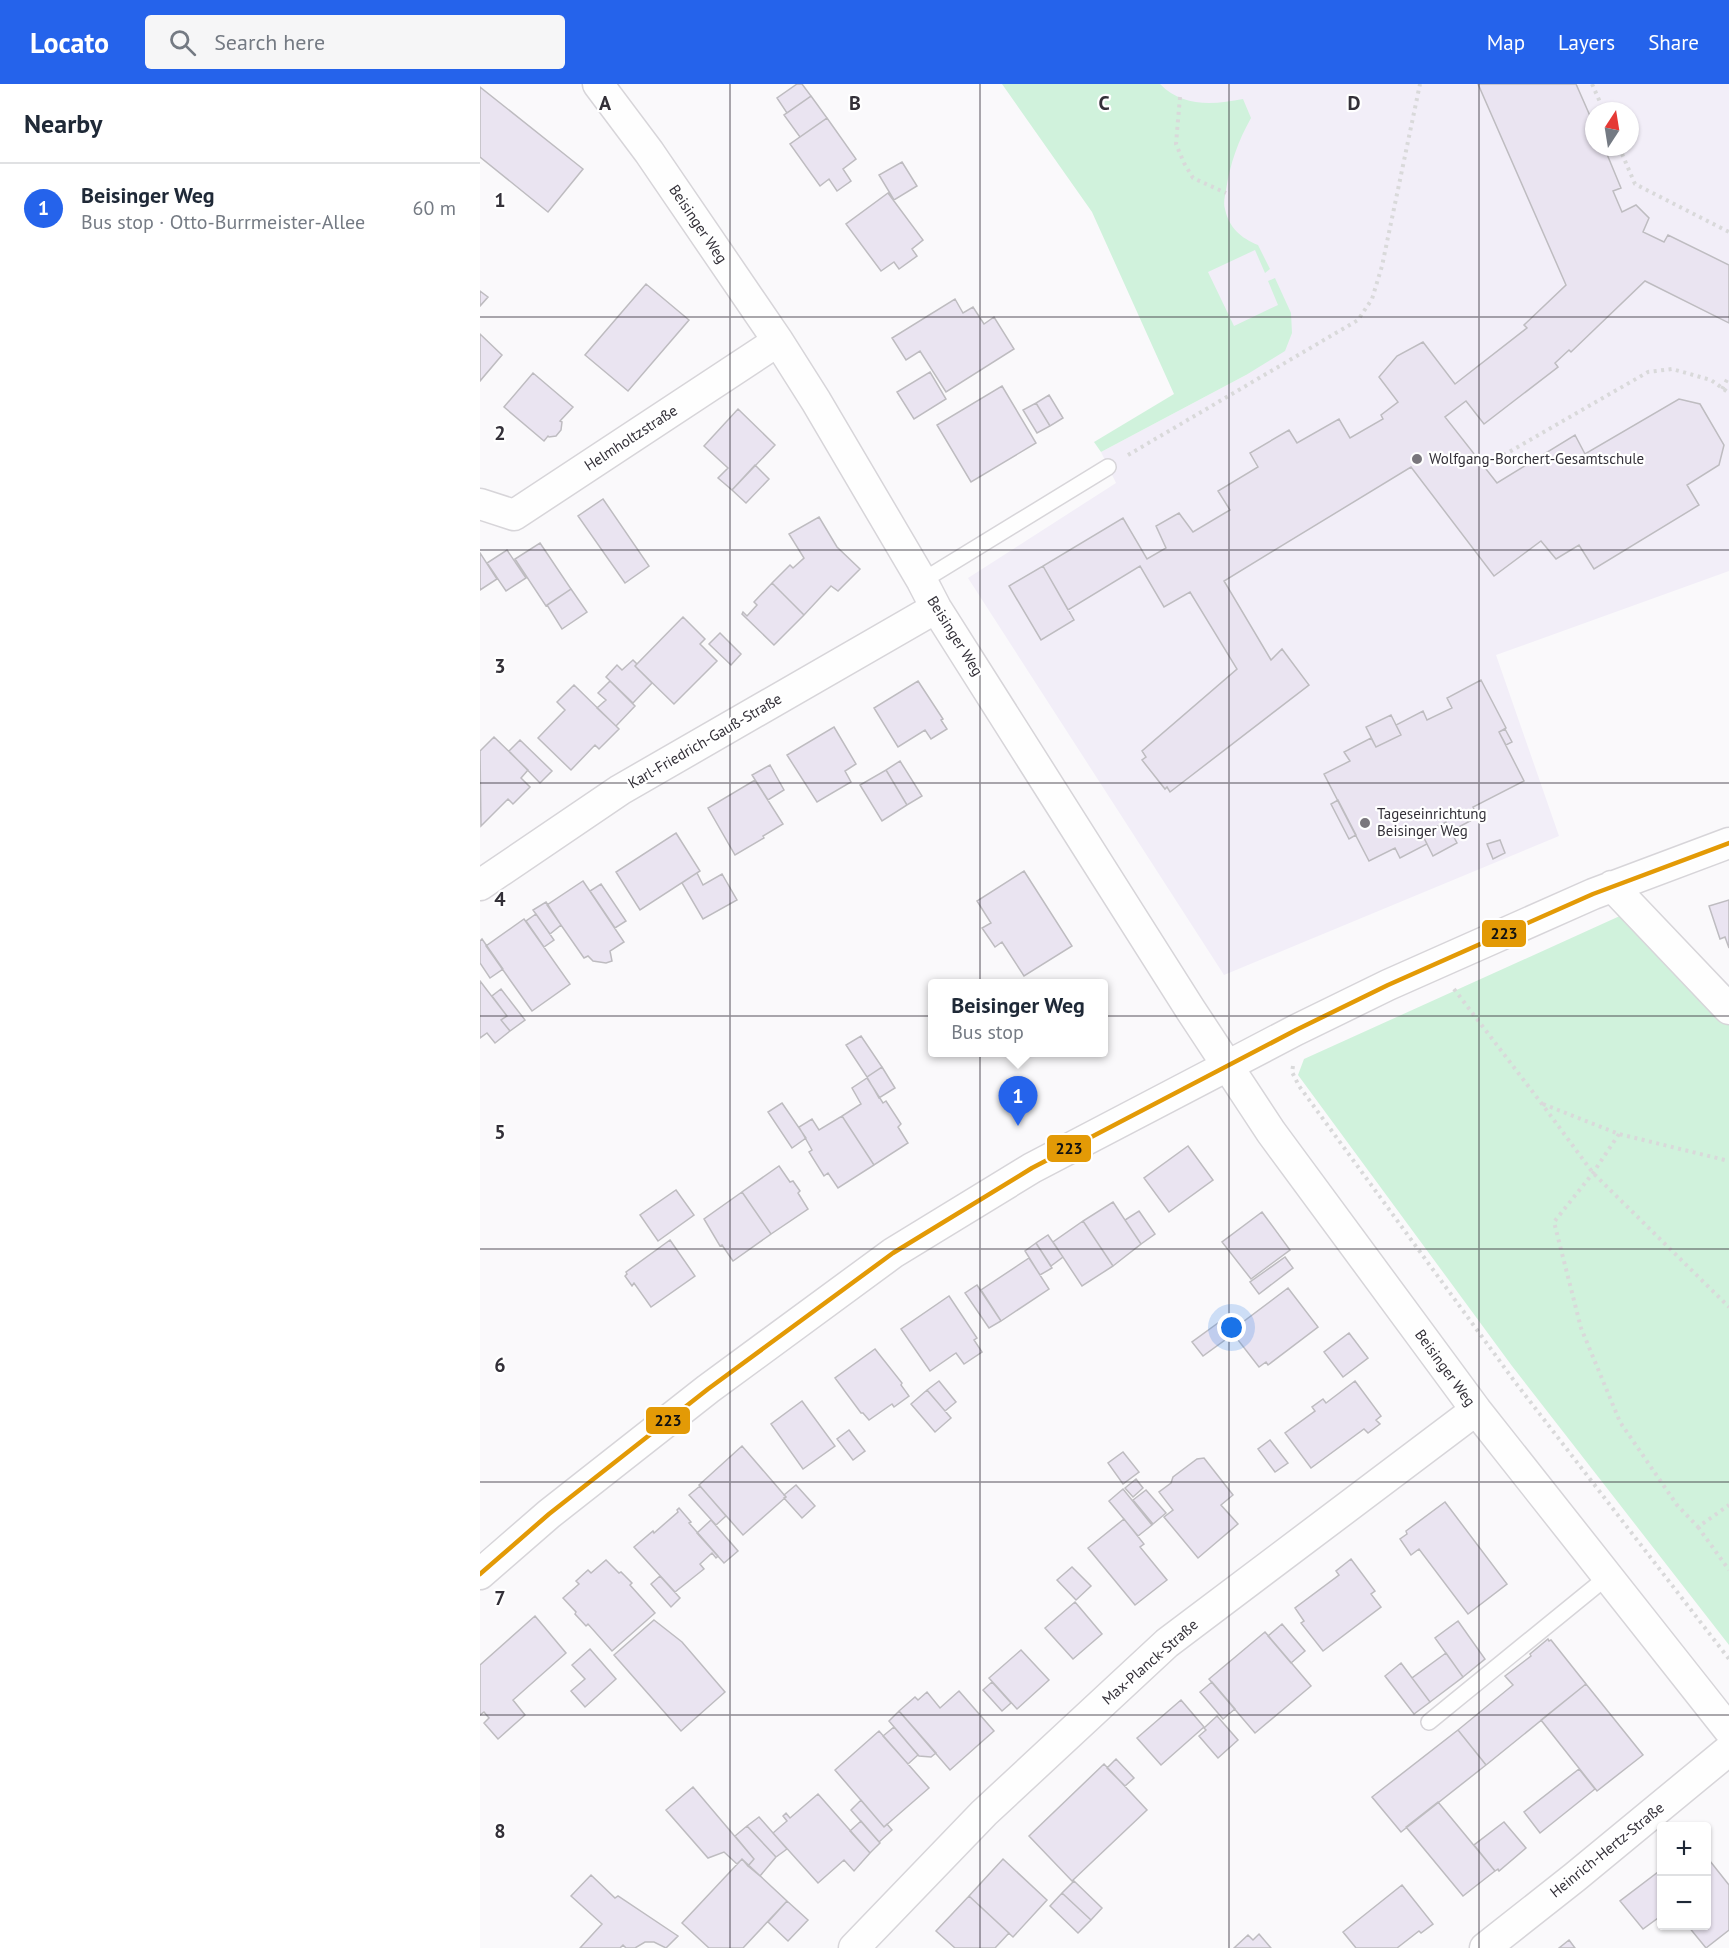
<!DOCTYPE html>
<html lang="en">
<head>
<meta charset="utf-8">
<style>
  :root { --surface:#fff; --page:#f6f6f7; --text:#1f2937; --muted:#747a83; --line:#e0e1e3; --accent:#2563eb }
  body { margin:0; font-family:"PT Sans",sans-serif; background:var(--page); color:var(--text) }
  .controls { position:absolute; right:18px; bottom:18px; display:grid; overflow:hidden; border-radius:6px; box-shadow:0 2px 4px #0004 }
  .controls button { width:54px; height:54px; display:grid; place-items:center; padding:0; border:0; border-bottom:2px solid var(--line); background:var(--surface); color:var(--text); font:30px sans-serif }
  .compass { position:absolute; left:1105px; top:18px; width:54px; height:54px; border-radius:50%; background:var(--surface); box-shadow:0 2px 4px #0004; rotate:12deg }
  .you { position:absolute; left:752px; top:1244px; width:21px; height:21px; margin:-15px; border:4px solid #fff; border-radius:50%; background:#1a73e8; box-shadow:0 0 0 9px #1a73e833 }
  .badge { display:grid; place-items:center; width:39px; height:39px; border-radius:50%; background:var(--accent); color:#fff; font-size:20px; font-weight:700 }
  .pin { position:absolute; translate:-50% -50px; filter:drop-shadow(0 2px 3px #0008) }
  .pin::after { content:''; position:absolute; top:32px; width:21px; height:18px; background:inherit; clip-path:polygon(0 0,100% 0,50% 100%) }
  .popup { position:absolute; left:448px; top:895px; width:180px; height:78px; box-sizing:border-box; display:grid; place-content:center; border-radius:6px; background:var(--surface); filter:drop-shadow(0 2px 4px #0005); font-size:20px; white-space:nowrap; color:var(--muted) }
  .popup b { font-size:22px; color:var(--text) }
  .popup::after { content:''; position:absolute; left:50%; top:100%; margin-left:-12px; border:12px solid transparent; border-top-color:var(--surface) }
  .list { margin:0; padding:0; list-style:none }
  h2 { display:flex; justify-content:space-between; align-items:center; height:78px; margin:0; padding:0 24px; font-size:26px }
  h2 small { font-size:20px; font-weight:400; color:var(--muted) }
  .list li { display:grid; grid-template-columns:39px 1fr auto; gap:18px; align-items:center; box-sizing:border-box; height:90px; padding:0 24px; border-top:2px solid var(--line) }
  .list b { display:block; font-size:22px; white-space:nowrap }
  .list p { margin:0; font-size:20px; white-space:nowrap; color:var(--muted) }
  .list em { font-size:20px; font-style:normal; color:var(--muted) }
  .icon { flex:none; width:33px; height:33px; fill:none; stroke:currentColor; stroke-width:2; stroke-linecap:round; stroke-linejoin:round }
  .map { position:relative; flex:none; width:1249px; height:1864px; overflow:hidden }
  header { display:flex; align-items:center; gap:36px; box-sizing:border-box; height:84px; padding:0 30px; background:var(--accent); color:#fff }
  header strong { font-size:28px }
  nav { display:flex; gap:33px; margin-inline-start:auto; font-size:21px }
  .search { width:420px; height:54px; background:var(--page); display:flex; align-items:center; gap:15px; box-sizing:border-box; padding:0 21px; border-radius:6px; color:var(--muted); font-size:22px }
  main { display:flex }
  aside { flex:1; background:var(--surface) }
  .map>svg:first-child { display:block }
  .built { fill:#f2eef8; fill-rule:evenodd }
  .green { fill:#d0f2dc }
  .building { fill:#eae4f1; stroke:#bebcc0; stroke-width:1.5 }
  .lines { fill:none; stroke-linecap:round; stroke-linejoin:round }
  .lane-casing { stroke:#d7d5d9; stroke-width:18 }
  .street-casing { stroke:#d7d5d9; stroke-width:33 }
  .path { stroke:#d9d9da; stroke-width:4; stroke-dasharray:3 4.5; stroke-linecap:butt }
  .lane { stroke:#fefefe; stroke-width:15 }
  .street { stroke:#fefefe; stroke-width:30 }
  .bus-1-casing { stroke:#fff; stroke-width:9 }
  .bus-1 { stroke:#e39a06; stroke-width:4.5 }
  .grid { fill:none; stroke:#333038; stroke-width:1.5; stroke-opacity:0.55 }
  .poi-dot { fill:#79767c; stroke:#fff; stroke-width:2 }
  .labels { text-anchor:middle; stroke-width:4.5; stroke-linejoin:round; paint-order:stroke }
  .street-label { font-size:15px; fill:#333038; stroke:#fff }
  .poi-label { font-size:15px; fill:#333038; stroke:#fff; text-anchor:start }
  .grid-label { font-size:20px; text-anchor:middle; font-weight:bold; fill:#333038; stroke:#fff; stroke-width:4.5; stroke-linejoin:round; paint-order:stroke }
  .line-badge { stroke:#fff; stroke-width:2 }
  .pale-badge-label { font-size:16px; text-anchor:middle; font-weight:bold; fill:#111 }
</style>
</head>
<body>
<header>
<strong>Locato</strong>
<div class="search"><svg class="icon" aria-label="search" viewBox="0 0 24 24"><circle cx="10" cy="10" r="6"/><path d="M15 15l6 6"/></svg>Search here</div>
<nav><a>Map</a><a>Layers</a><a>Share</a></nav>
</header>
<main>
<aside>
<h2>Nearby<small></small></h2>
<ul class="list">
<li><span class="badge">1</span><div><b>Beisinger Weg</b><p>Bus stop · Otto-Burrmeister-Allee</p></div><em>60 m</em></li>
</ul>
</aside>
<div class="map">
<svg width="1249" height="1864" viewBox="0 0 1249 1864">
  <rect width="100%" height="100%" fill="#faf9fb"/>
  <path class="built" d="M613,0H1249V487L1016,571L1079,752L744,891L488,494L636,399L621,368L766,291ZM1114,27H1150V63H1114Z"/>
  <path class="green" d="M522,0H680C702,23 733,21 763,15L771,34C758,57 750,80 746,106C745,112 743,119 745,125C749,144 761,154 778,161L790,185L785,189L775,166L728,188L754,242L798,221L788,197L795,194L811,229L812,249L805,267L766,291L621,368L614,358L694,310L612,128Z
    M1142,831L1249,941V1561L1032,1282L818,991L824,975Z"/>
  <path class="building" d="M317,0H322L331,12L307,29L297,14Z
    M998,0H1096L1114,41V63H1124L1141,104L1133,107L1142,128L1156,121L1169,134L1163,148L1184,158L1188,151L1249,181V239L1165,197L1091,268L1089,266L1075,279L1078,283L1004,340L986,317L965,333L1017,399L1095,351L1105,370L1199,315L1220,320L1244,361L1239,381L1207,401L1219,421L1114,485L1099,461L1076,475L1061,457L1014,492L931,383L744,497L791,576L802,565L829,601L690,708L687,703L685,705L662,676L666,673L662,667L757,585L710,508L684,523L660,482L588,526L563,482L643,434L667,475L686,464L676,442L699,429L713,448L750,426L738,407L778,383L770,369L809,346L817,359L859,335L870,354L903,335L901,331L918,318L899,293L917,272L943,258L975,300L1047,244L1044,241L1086,201Z
    M0,3L103,85L68,128L0,73Z
    M331,12L347,34L320,53L304,31Z
    M347,34L376,75L363,85L371,97L357,107L349,95L340,102L310,60Z
    M422,78L437,102L414,116L399,91Z
    M408,109L443,156L432,165L437,172L419,185L414,178L401,187L366,140Z
    M166,200L209,236L148,307L105,271Z
    M0,207L8,213L0,222Z
    M475,215L483,229L493,223L504,240L514,233L534,265L466,308L440,267L426,276L412,254Z
    M0,250L22,271L0,297Z
    M450,288L466,315L434,335L417,308Z
    M53,289L93,323L80,337L82,338L81,346L76,352L69,353L68,352L64,357L24,323Z
    M522,302L556,359L491,398L457,341Z
    M569,311L583,334L570,342L556,319Z
    M556,319L570,342L557,349L543,326Z
    M258,325L295,361L252,406L238,394L248,384L224,362Z
    M275,381L289,395L266,419L252,406Z
    M123,415L169,482L145,499L98,432Z
    M339,433L357,463L380,485L358,507L351,502L324,531L292,499L310,481L313,484L324,474L309,450Z
    M60,459L91,505L66,522L35,475Z
    M27,466L46,494L26,507L7,479Z
    M0,469L17,495L0,506Z
    M563,482L594,536L561,556L529,502Z
    M292,499L324,531L294,561L262,530L263,528L267,532L277,521L274,518Z
    M91,505L107,528L82,545L67,521Z
    M203,533L225,555L220,560L237,577L194,620L155,582Z
    M240,549L261,570L251,581L229,560Z
    M153,576L157,580L155,582L172,599L153,619L126,593L137,581L142,586Z
    M1001,596L1026,644L1019,648L1044,697L993,723L998,733L971,747L966,738L942,750L947,760L920,774L915,764L889,777L844,690L870,677L864,668L891,654L896,663L921,651L916,641L943,627L947,636L972,624L967,614Z
    M130,597L155,622L136,642L117,624L126,616L118,609Z
    M438,597L463,635L461,636L467,645L451,655L445,646L418,663L394,624Z
    M94,601L139,645L119,665L115,661L91,686L58,654L85,626L77,618Z
    M911,631L921,651L896,663L886,643Z
    M354,643L376,680L365,687L371,698L337,718L307,671Z
    M1025,645L1032,658L1026,661L1019,648Z
    M14,653L48,686L41,694L50,703L33,720L28,715L1,742L0,667Z
    M40,656L72,687L60,699L29,667Z
    M420,677L442,712L427,721L406,686Z
    M290,681L304,706L288,716L272,691Z
    M406,686L427,721L402,737L380,701Z
    M275,696L303,740L283,752L284,754L255,771L228,724Z
    M858,716L876,751L869,755L851,720Z
    M966,738L977,759L953,772L942,750Z
    M196,749L220,787L160,826L136,788Z
    M1020,756L1025,769L1013,775L1007,760Z
    M544,787L592,862L544,892L522,858L515,863L502,844L511,839L497,817Z
    M217,789L223,801L242,790L257,816L223,835L202,799Z
    M103,797L144,858L130,867L132,877L126,879L113,877L108,872L104,874L67,821Z
    M121,800L146,837L135,844L110,807Z
    M1249,816V864L1245,853L1240,855L1229,822Z
    M66,818L81,841L70,850L53,826Z
    M56,830L74,856L64,863L46,837Z
    M44,835L90,900L52,927L6,862Z
    M2,855L23,885L10,894L0,879V857Z
    M0,897L27,932L21,936L30,947L15,959L7,949L0,954Z
    M21,905L45,936L30,947L21,936L27,932L12,912Z
    M381,952L402,983L387,993L366,961Z
    M402,983L415,1004L399,1014L387,993Z
    M387,994L403,1019L406,1017L421,1040L418,1043L428,1059L394,1081L362,1032L381,1020L372,1004Z
    M302,1019L326,1054L312,1064L288,1028Z
    M362,1032L394,1081L358,1104L348,1089L344,1092L329,1068L332,1066L319,1043L332,1035L339,1046Z
    M708,1062L733,1096L689,1128L664,1094Z
    M299,1082L310,1098L313,1097L320,1107L318,1109L328,1125L291,1150L262,1108Z
    M196,1106L214,1131L178,1157L160,1131Z
    M262,1108L291,1150L253,1177L242,1161L240,1162L224,1135Z
    M633,1118L661,1160L633,1182L603,1137Z
    M659,1127L675,1150L661,1160L645,1136Z
    M782,1128L810,1166L771,1195L742,1158Z
    M603,1137L633,1182L602,1202L573,1158Z
    M568,1151L583,1173L571,1182L556,1159Z
    M190,1156L215,1192L171,1223L154,1199L152,1202L145,1192L147,1190L146,1188Z
    M556,1159L572,1184L560,1191L545,1167Z
    M805,1173L813,1184L779,1210L770,1198Z
    M549,1174L569,1205L521,1237L501,1206Z
    M497,1201L521,1237L509,1244L485,1209Z
    M808,1204L838,1243L788,1281L786,1278L779,1283L751,1247Z
    M469,1212L497,1254L494,1256L502,1268L484,1280L476,1269L450,1287L421,1245Z
    M738,1239L749,1253L723,1272L712,1258Z
    M869,1249L888,1274L863,1293L844,1268Z
    M395,1265L422,1299L421,1301L429,1312L414,1323L412,1320L389,1336L383,1329H381L355,1294Z
    M459,1297L476,1318L465,1327L447,1306Z
    M875,1297L901,1332L896,1336L900,1340L888,1349L884,1345L831,1384L805,1349L835,1327L832,1323L843,1315L846,1319Z
    M447,1306L471,1334L455,1348L431,1320Z
    M322,1317L355,1362L323,1385L291,1340Z
    M369,1346L385,1367L373,1376L357,1355Z
    M790,1356L808,1379L795,1388L778,1365Z
    M262,1362L306,1413L263,1451L219,1401Z
    M643,1368L659,1388L643,1400L628,1379Z
    M724,1374L753,1411L741,1421L758,1440L718,1474L684,1433L693,1426L679,1408L691,1399L693,1393L717,1375Z
    M656,1395L663,1404L653,1413L645,1404Z
    M316,1401L335,1422L322,1434L304,1414L306,1413L304,1411Z
    M220,1402L246,1432L236,1441L209,1411Z
    M643,1405L672,1441L658,1452L629,1417Z
    M666,1406L686,1429L673,1440L653,1416Z
    M965,1418L1027,1500L988,1530L939,1465L931,1471L920,1455L927,1450L926,1447Z
    M199,1424L211,1438L209,1439L238,1472L236,1474L232,1469L220,1480L224,1485L195,1508L154,1463L173,1447L174,1449L198,1428L197,1426Z
    M644,1435L664,1460L660,1463L687,1496L655,1521L608,1464Z
    M231,1436L258,1467L244,1479L217,1449Z
    M871,1475L895,1507L891,1510L901,1523L843,1567L821,1539L824,1537L815,1524L859,1491L856,1487Z
    M126,1476L139,1489L141,1488L152,1499L150,1501L175,1529L132,1567L108,1540L106,1542L95,1530L96,1528L83,1514L99,1500L96,1497L108,1486L111,1489Z
    M592,1483L611,1502L596,1516L577,1496Z
    M180,1492L200,1514L191,1523L171,1500Z
    M595,1518L622,1550L593,1575L565,1544Z
    M55,1532L86,1569L33,1616L45,1631L18,1655L4,1639L9,1634L4,1628L0,1631V1581Z
    M174,1536L202,1558L245,1608L201,1647L134,1571Z
    M978,1537L1005,1575L983,1593L955,1554Z
    M802,1540L825,1567L811,1579L788,1552Z
    M785,1548L831,1602L775,1649L729,1595Z
    M1068,1555L1069,1557L1071,1556L1106,1600L1006,1681L978,1646L1033,1601L1025,1592L1051,1572L1050,1570Z
    M110,1565L136,1595L105,1623L91,1607L105,1595L92,1581Z
    M541,1566L569,1596L537,1625L509,1594Z
    M966,1569L983,1593L950,1618L932,1594Z
    M921,1579L950,1618L934,1630L905,1592Z
    M512,1598L531,1619L522,1627L503,1606Z
    M732,1598L755,1625L743,1635L720,1608Z
    M1106,1600L1163,1671L1117,1707L1061,1636Z
    M479,1607L514,1647L470,1686L419,1627L435,1613L438,1616L447,1608L460,1624Z
    M701,1616L724,1643L681,1681L657,1654Z
    M419,1627L456,1669L451,1673L439,1672L409,1637Z
    M737,1632L758,1656L738,1674L719,1652L726,1646L724,1644Z
    M414,1643L438,1671L428,1680L403,1652Z
    M978,1646L1006,1681L921,1748L892,1713Z
    M399,1647L449,1704L404,1743L355,1686Z
    M636,1675L654,1694L645,1702L627,1684Z
    M624,1680L667,1726L592,1797L549,1752Z
    M1099,1685L1115,1705L1060,1749L1044,1728Z
    M213,1703L274,1775L268,1782L262,1775L257,1780L244,1768L228,1774L186,1726Z
    M338,1710L390,1769L374,1787L364,1776L338,1799L293,1749L307,1737L303,1732L306,1729L310,1734Z
    M381,1716L404,1743L407,1740L412,1746L399,1758L371,1726Z
    M958,1718L1015,1787L983,1812L926,1743Z
    M279,1733L307,1765L296,1773L267,1742Z
    M381,1737L400,1759L390,1769L370,1747Z
    M1024,1738L1046,1764L1019,1787L1018,1785L1015,1787L994,1761Z
    M267,1742L296,1773L280,1792L268,1782L274,1775L255,1752Z
    M1226,1772L1249,1801V1846L1226,1864L1208,1842H1226Z
    M262,1775L307,1817L263,1864H229L202,1839Z
    M523,1775L567,1816L533,1853L489,1812Z
    M1182,1785V1831L1163,1845L1140,1817Z
    M111,1791L135,1814L138,1812L198,1852L186,1864L174,1858H165L155,1864H146L143,1861L140,1864H100L122,1840L91,1812Z
    M594,1797L622,1824L611,1836L582,1809Z
    M922,1801L953,1840L941,1849L939,1847L917,1864H876L863,1848Z
    M582,1809L611,1836L598,1849L570,1822Z
    M489,1812L529,1849L515,1864H475L456,1847Z
    M307,1817L328,1836L308,1857L288,1838Z
    M779,1850L791,1864H754L768,1851L773,1856Z
    M1089,1856L1095,1864H1079Z"/>
  <g class="lines">
    <defs>
      <path id="lane" d="M442,497L628,383
        M949,1638L1127,1493"/>
      <path id="street" d="M118,0L169,68L298,257L336,317L442,497L456,524L710,925L791,1048L996,1326L1249,1646
        M0,420L34,431L298,257
        M0,801L140,706L456,524
        M1132,802L1249,925
        M0,1490L69,1430L228,1305L413,1169L552,1084L816,946L908,901L1113,810L1249,759
        M374,1864L504,1729L687,1559L996,1326
        M1005,1864L1095,1793L1249,1666"/>
    </defs>
    <use href="#lane" class="lane-casing"/>
    <use href="#street" class="street-casing"/>
    <path class="path" d="M1112,0L1124,27
      M700,13L696,60L704,79L713,94L746,109
      M1139,63L1155,100L1249,148
      M1242,305L1249,292
      M648,371L878,236L892,215L902,182L940,0
      M1017,375L1168,288L1192,285L1231,296L1249,309
      M974,905L1062,1020L1113,1089L1249,1223
      M813,982L812,988L819,1002L1035,1298L1249,1575
      M1063,1020L1139,1050L1249,1077
      M1139,1050L1113,1089L1074,1138L1101,1244L1140,1338L1197,1421L1218,1443L1249,1421
      M1218,1443L1249,1486"/>
    <use href="#lane" class="lane"/>
    <use href="#street" class="street"/>
    <defs>
      <path id="bus-1" d="M0,1490L69,1430L228,1305L413,1169L552,1084L816,946L908,901L1113,810L1249,759"/>
    </defs>
    <use href="#bus-1" class="bus-1-casing"/>
    <use href="#bus-1" class="bus-1"/>
  </g>
  <path class="grid" d="M250,0V1864M500,0V1864M749,0V1864M999,0V1864M0,233H1249M0,466H1249M0,699H1249M0,932H1249M0,1165H1249M0,1398H1249M0,1631H1249"/>
  <g class="poi-dot">
    <circle cx="937" cy="375" r="6"/>
    <circle cx="885" cy="739" r="6"/>
  </g>
  <g class="labels">
    <g class="street-label">
      <text transform="translate(218 140) rotate(56)" y="5">Beisinger Weg</text>
      <text transform="translate(151 354) rotate(-33)" y="5">Helmholtzstraße</text>
      <text transform="translate(475 552) rotate(58)" y="5">Beisinger Weg</text>
      <text transform="translate(225 657) rotate(-30)" y="5">Karl-Friedrich-Gauß-Straße</text>
      <text transform="translate(965 1284) rotate(54)" y="5">Beisinger Weg</text>
      <text transform="translate(670 1578) rotate(-41)" y="5">Max-Planck-Straße</text>
      <text transform="translate(1127 1766) rotate(-39)" y="5">Heinrich-Hertz-Straße</text>
    </g>
    <g class="poi-label">
      <text x="949" y="380">Wolfgang-Borchert-Gesamtschule</text>
      <text x="897" y="735">Tageseinrichtung<tspan x="897" dy="17">Beisinger Weg</tspan></text>
    </g>
  </g>
  <g class="grid-label">
    <text x="125" y="26">A</text>
    <text x="375" y="26">B</text>
    <text x="624" y="26">C</text>
    <text x="874" y="26">D</text>
    <text x="20" y="123">1</text>
    <text x="20" y="356">2</text>
    <text x="20" y="589">3</text>
    <text x="20" y="822">4</text>
    <text x="20" y="1055">5</text>
    <text x="20" y="1288">6</text>
    <text x="20" y="1521">7</text>
    <text x="20" y="1754">8</text>
  </g>
  <g class="line-badge">
    <rect x="1001" y="835" width="46" height="29" rx="6" fill="#e39a06"/>
    <rect x="566" y="1050" width="46" height="29" rx="6" fill="#e39a06"/>
    <rect x="165" y="1322" width="46" height="29" rx="6" fill="#e39a06"/>
  </g>
  <g class="pale-badge-label">
    <text x="1024" y="855">223</text>
    <text x="589" y="1070">223</text>
    <text x="188" y="1342">223</text>
  </g>
</svg>
<div class="controls">
<button>+</button>
<button>−</button>
</div>
<svg class="compass" viewBox="-18 -18 36 36"><path d="M0-13l5 13h-10z" fill="#e53935"/><path d="M0 13l5-13h-10z" fill="#747a83"/></svg>
<div class="you"></div>
<div class="pin badge" style="left:538px;top:1042px">1</div>
<div class="popup"><b>Beisinger Weg</b>Bus stop</div>
</div>
</main>
</body>
</html>
